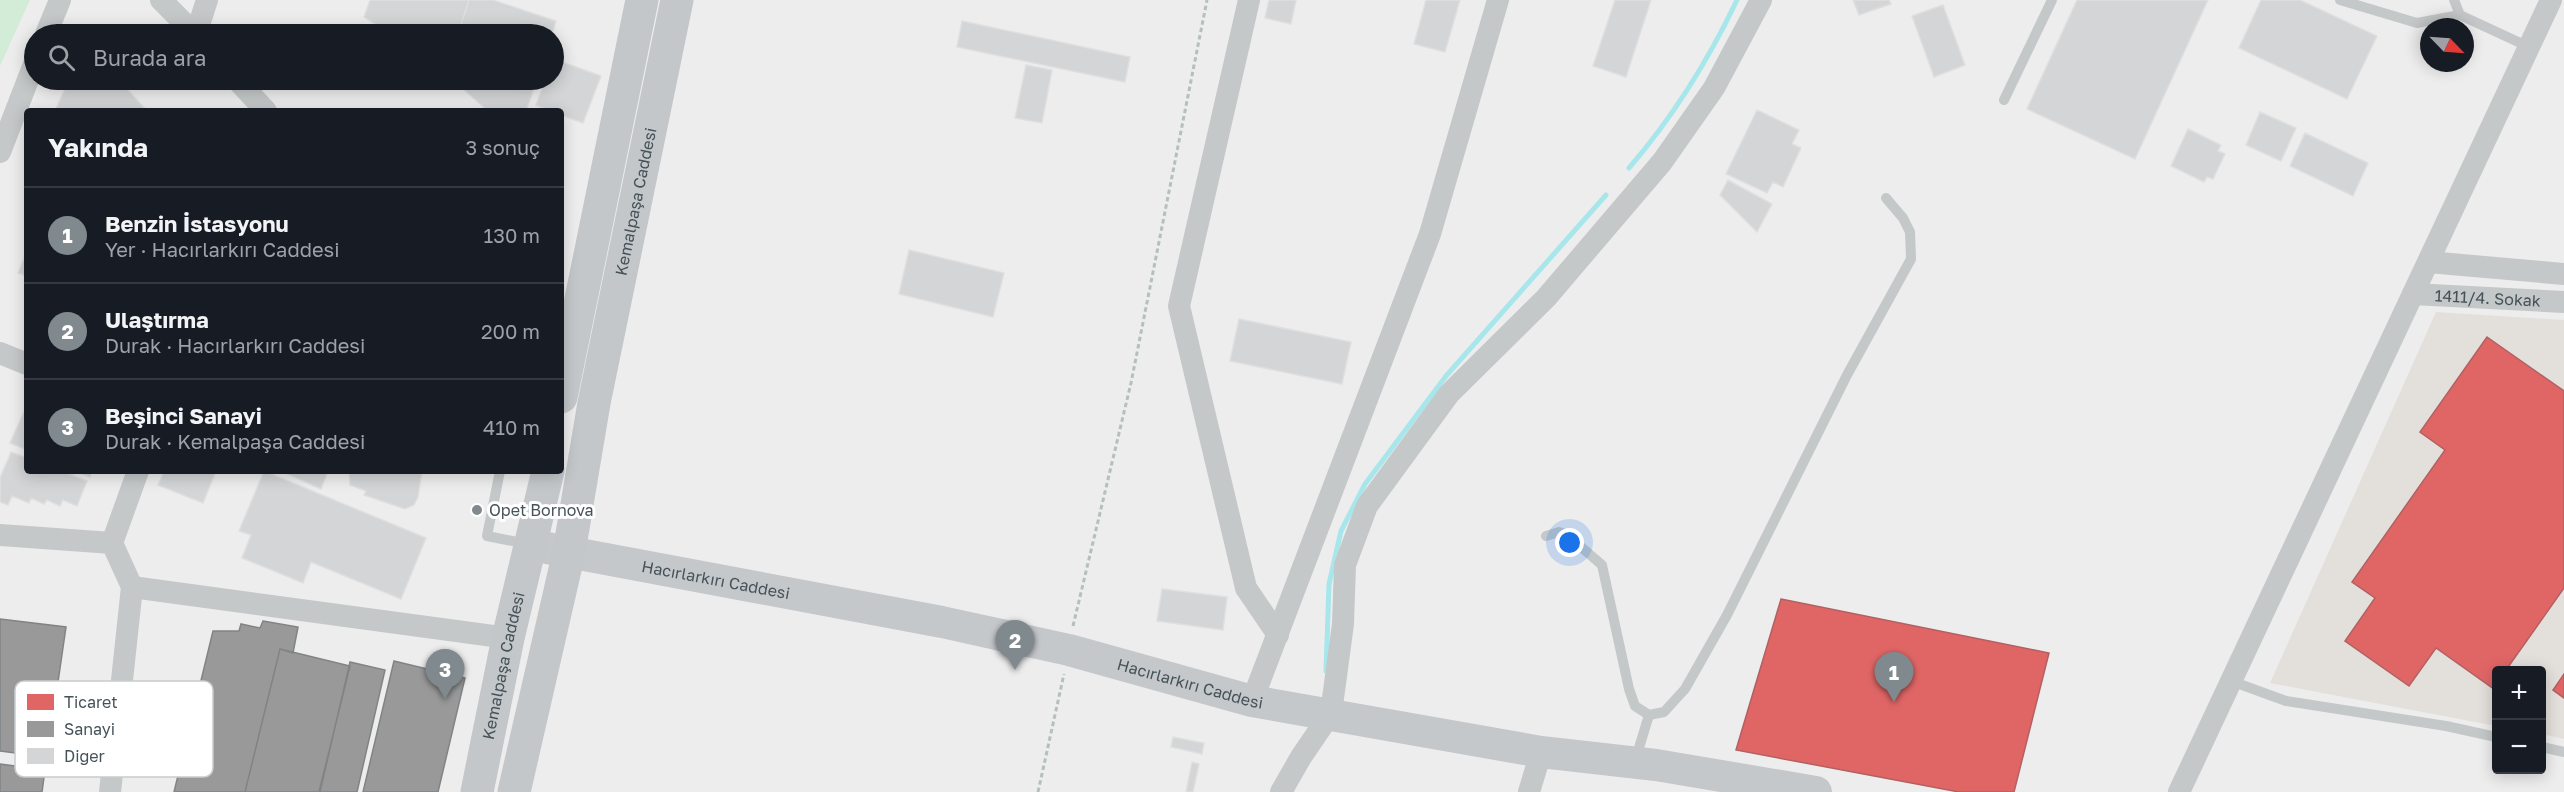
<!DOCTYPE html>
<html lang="tr">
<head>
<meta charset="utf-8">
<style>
  :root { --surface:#171b24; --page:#242831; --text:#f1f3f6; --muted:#9ea1a6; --line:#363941; --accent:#80898d }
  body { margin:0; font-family:"Golos Text",sans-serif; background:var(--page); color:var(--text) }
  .controls { position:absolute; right:18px; bottom:18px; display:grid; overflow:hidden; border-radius:6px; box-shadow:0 3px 15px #0003 }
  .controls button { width:54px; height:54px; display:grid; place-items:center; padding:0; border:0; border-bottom:2px solid var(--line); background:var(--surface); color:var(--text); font:30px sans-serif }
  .compass { position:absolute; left:2420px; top:18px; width:54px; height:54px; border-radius:50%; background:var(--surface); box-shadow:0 3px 15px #0003; rotate:115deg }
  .you { position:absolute; left:1570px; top:543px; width:21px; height:21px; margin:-15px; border:4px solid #fff; border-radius:50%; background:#1a73e8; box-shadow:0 0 0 9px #1a73e833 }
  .badge { display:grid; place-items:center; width:39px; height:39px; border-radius:50%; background:var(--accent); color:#fff; font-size:20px; font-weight:700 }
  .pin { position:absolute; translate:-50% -50px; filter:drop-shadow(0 2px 3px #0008) }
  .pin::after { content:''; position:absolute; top:32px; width:21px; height:18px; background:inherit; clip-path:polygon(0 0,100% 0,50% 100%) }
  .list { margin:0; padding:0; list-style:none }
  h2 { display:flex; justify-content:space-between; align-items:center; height:78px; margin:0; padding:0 24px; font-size:26px }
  h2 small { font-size:20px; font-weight:400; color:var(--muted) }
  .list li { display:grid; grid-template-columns:39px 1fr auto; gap:18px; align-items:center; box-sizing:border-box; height:96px; padding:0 24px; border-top:2px solid var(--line) }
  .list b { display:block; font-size:22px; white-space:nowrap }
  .list p { margin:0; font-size:20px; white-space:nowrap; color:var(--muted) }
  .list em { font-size:20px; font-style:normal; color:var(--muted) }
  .icon { flex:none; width:33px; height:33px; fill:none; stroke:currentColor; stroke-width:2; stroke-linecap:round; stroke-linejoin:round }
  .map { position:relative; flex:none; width:2564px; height:792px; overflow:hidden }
  .search { position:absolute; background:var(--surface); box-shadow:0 3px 15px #0003; left:24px; top:24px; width:540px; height:66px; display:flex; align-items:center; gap:15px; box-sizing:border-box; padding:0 21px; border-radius:33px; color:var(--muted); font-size:22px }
  .panel { position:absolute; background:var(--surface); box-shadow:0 3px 15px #0003; left:24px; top:108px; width:540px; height:366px; border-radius:6px }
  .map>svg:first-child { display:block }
  .commercial { fill:#e3dfdb }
  .green { fill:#d2ecd8 }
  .shops { fill:#e06666; stroke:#b26062; stroke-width:1.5 }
  .industry { fill:#999; stroke:#808486; stroke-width:1.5 }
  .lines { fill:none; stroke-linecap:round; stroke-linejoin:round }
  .stream { stroke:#a7e6ea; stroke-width:5 }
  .building { fill:#d4d5d6; stroke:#dfdfe0; stroke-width:1.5 }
  .path { stroke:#b4c0bb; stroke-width:3; stroke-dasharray:4.5 3; stroke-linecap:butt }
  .lane { stroke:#c5c8c9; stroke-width:10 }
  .street { stroke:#c5c8c9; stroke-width:22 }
  .secondary { stroke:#c5c8cb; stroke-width:32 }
  .primary { stroke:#c3c7c9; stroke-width:33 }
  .poi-dot { fill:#80898d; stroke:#fff; stroke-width:2 }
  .labels { text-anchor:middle; stroke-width:6; stroke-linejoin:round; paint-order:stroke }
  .street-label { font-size:16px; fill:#455359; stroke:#fff }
  .poi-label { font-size:16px; fill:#455359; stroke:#fff; text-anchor:start }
  .key { fill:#fff; stroke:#c7cbcd; stroke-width:1.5 }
  .key-label { font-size:16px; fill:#455359 }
</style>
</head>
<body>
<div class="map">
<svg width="2564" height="792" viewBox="0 0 2564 792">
  <rect width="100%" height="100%" fill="#eeeded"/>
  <path class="commercial" d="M2436,312L2564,320V739L2542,734V670H2496V726L2270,683Z"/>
  <path class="green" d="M0,0H30L0,66Z"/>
  <path class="shops" d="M2487,337L2564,391V588L2506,670H2496V684L2494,689L2436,648L2409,686L2345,641L2375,598L2352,582L2445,450L2420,432Z
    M1781,599L2049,653L2014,792H1959L1736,750Z
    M2564,674V698L2553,690Z"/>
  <path class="industry" d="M0,619L66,627L58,682L72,684L61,759L0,751Z
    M263,621L298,627L293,653L280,649L245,792H174L213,631H239L241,624L260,628Z
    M280,649L350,666L319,792H245Z
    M394,661L465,678L438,792H363Z
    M350,662L385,670L357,792H320Z
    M0,764L45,770L42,792H0Z"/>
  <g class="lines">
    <path class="stream" d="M1629,168C1673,117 1708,61 1737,0
      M1326,671L1329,584L1341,531L1365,484L1446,376L1606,195"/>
  </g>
  <path class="building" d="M370,0H469L458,34H390L364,17Z
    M469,0H493L556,21L552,34H458Z
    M1269,0H1296L1291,24L1265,18Z
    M1426,0H1460L1445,52L1414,44Z
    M1615,0H1651L1626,77L1593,66Z
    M1853,0H1889L1891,4L1859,15Z
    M2077,0H2208L2135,159L2027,109Z
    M2261,0H2300L2377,36L2347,99L2239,48Z
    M1943,5L1965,65L1934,77L1912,16Z
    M962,21L1130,57L1125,82L957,47Z
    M554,59L601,76L583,123L561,115V111H551L536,105L545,80H554Z
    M1026,65L1052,70L1042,123L1015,118Z
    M69,80H119L147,111H55Z
    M453,80H537L526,111H488Z
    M1757,110L1799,130L1792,144L1801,148L1783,187L1773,182L1767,193L1726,174Z
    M2260,112L2296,128L2281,161L2246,145Z
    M2188,129L2221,145L2218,151L2225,154L2213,179L2207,177L2204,182L2171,166Z
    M2305,133L2368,163L2353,196L2290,166Z
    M1728,180L1772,204L1757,232L1720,195Z
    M909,250L1004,273L993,317L899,294Z
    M27,251V276L18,273Z
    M1239,319L1351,342L1342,384L1230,361Z
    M27,405V450L10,443Z
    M11,452L27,458V471H61L87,481L77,506L63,500L60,506L47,500L44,504L31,498L29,503L12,496L8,505L0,502V478Z
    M75,471H92L90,477Z
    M164,471H216L203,503L158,485Z
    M264,471L426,538L401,599L311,562L303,583L242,558L251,535L239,531Z
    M281,471H328L321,489Z
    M349,471H422L418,497L414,505L405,509L364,495L366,491L350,485Z
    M1162,589L1227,597L1223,630L1157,621Z
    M1173,737L1204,743L1202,754L1171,747Z
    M1192,762L1199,764L1193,792H1186Z"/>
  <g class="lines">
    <path class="path" d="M1073,626L1131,383L1207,0
      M1038,792L1064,674"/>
    <path class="lane" d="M2340,0L2417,23L2460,15L2529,47
      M2454,0L2460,15
      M2004,100L2052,0
      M500,471L487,536L527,544
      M1546,536L1559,532L1566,534L1602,565L1629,689L1635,706L1649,715L1664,712L1685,689L1727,615L1847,375L1911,259L1910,232L1903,218L1886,198
      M2231,681L2286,701L2446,726L2496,737
      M2542,747L2564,752
      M1635,761L1649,715"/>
    <g class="street">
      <path d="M161,0L195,34"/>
      <path d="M1249,0L1179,306L1246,588L1278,635"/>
      <path d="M46,34L60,0"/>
      <path d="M196,34L207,0"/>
      <path d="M237,80L266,111"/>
      <path d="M0,152L34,64"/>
      <path d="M2428,262L2564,274"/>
      <path id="s1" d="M2413,294L2564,302"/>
      <path d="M0,353L27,364"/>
      <path d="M0,535L112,543L132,587L110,792"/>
      <path d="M112,543L138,471"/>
      <path d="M132,587L508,638"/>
      <path d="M1252,701L1430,234L1498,0"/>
      <path d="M1281,792L1301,757L1331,713L1343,624L1345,565L1367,506L1449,394L1546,298L1662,162L1714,88L1761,0"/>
      <path d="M1529,792L1541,752"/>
      <path d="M2179,792L2551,0"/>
    </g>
    <path class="secondary" id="s2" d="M531,545L942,622L1069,650L1252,701L1541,752L1656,765L1816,792"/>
    <g class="primary">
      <path d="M561,397L642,0"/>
      <path id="s3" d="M477,792L508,638L548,471"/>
      <path id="s4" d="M514,792L569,552L594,403L677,0"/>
    </g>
  </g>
  <circle class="poi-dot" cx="477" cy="510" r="6"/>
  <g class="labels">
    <g class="street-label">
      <text dy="6" stroke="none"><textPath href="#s4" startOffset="603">Kemalpaşa Caddesi</textPath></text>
      <text dy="6" stroke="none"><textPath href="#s1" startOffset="75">1411/4. Sokak</textPath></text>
      <text dy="6" stroke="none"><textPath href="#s2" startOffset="188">Hacırlarkırı Caddesi</textPath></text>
      <text dy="6" stroke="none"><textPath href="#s3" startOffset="129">Kemalpaşa Caddesi</textPath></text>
      <text dy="6" stroke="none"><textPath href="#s2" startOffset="674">Hacırlarkırı Caddesi</textPath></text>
    </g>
    <g class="poi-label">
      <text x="489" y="516">Opet Bornova</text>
    </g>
  </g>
  <rect x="15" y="681" width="198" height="96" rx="9" class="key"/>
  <rect x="27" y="694" width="27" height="16" fill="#e06666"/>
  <rect x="27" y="721" width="27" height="16" fill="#999"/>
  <rect x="27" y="748" width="27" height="16" fill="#d4d5d6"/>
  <g class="key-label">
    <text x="64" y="708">Ticaret</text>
    <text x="64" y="735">Sanayi</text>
    <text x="64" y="762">Diğer</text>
  </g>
</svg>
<div class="controls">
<button>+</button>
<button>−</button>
</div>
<svg class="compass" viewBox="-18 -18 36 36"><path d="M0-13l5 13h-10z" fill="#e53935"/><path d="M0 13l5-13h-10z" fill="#9ea1a6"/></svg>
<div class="you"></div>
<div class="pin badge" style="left:1894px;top:702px">1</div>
<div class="pin badge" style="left:1015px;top:670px">2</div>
<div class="pin badge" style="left:445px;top:699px">3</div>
<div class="search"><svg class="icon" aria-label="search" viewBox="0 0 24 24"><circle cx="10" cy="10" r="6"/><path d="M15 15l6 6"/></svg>Burada ara</div>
<section class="panel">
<h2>Yakında<small>3 sonuç</small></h2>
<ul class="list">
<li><span class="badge">1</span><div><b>Benzin İstasyonu</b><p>Yer · Hacırlarkırı Caddesi</p></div><em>130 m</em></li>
<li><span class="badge">2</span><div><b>Ulaştırma</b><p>Durak · Hacırlarkırı Caddesi</p></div><em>200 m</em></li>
<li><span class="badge">3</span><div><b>Beşinci Sanayi</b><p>Durak · Kemalpaşa Caddesi</p></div><em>410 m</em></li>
</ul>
</section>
</div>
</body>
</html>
